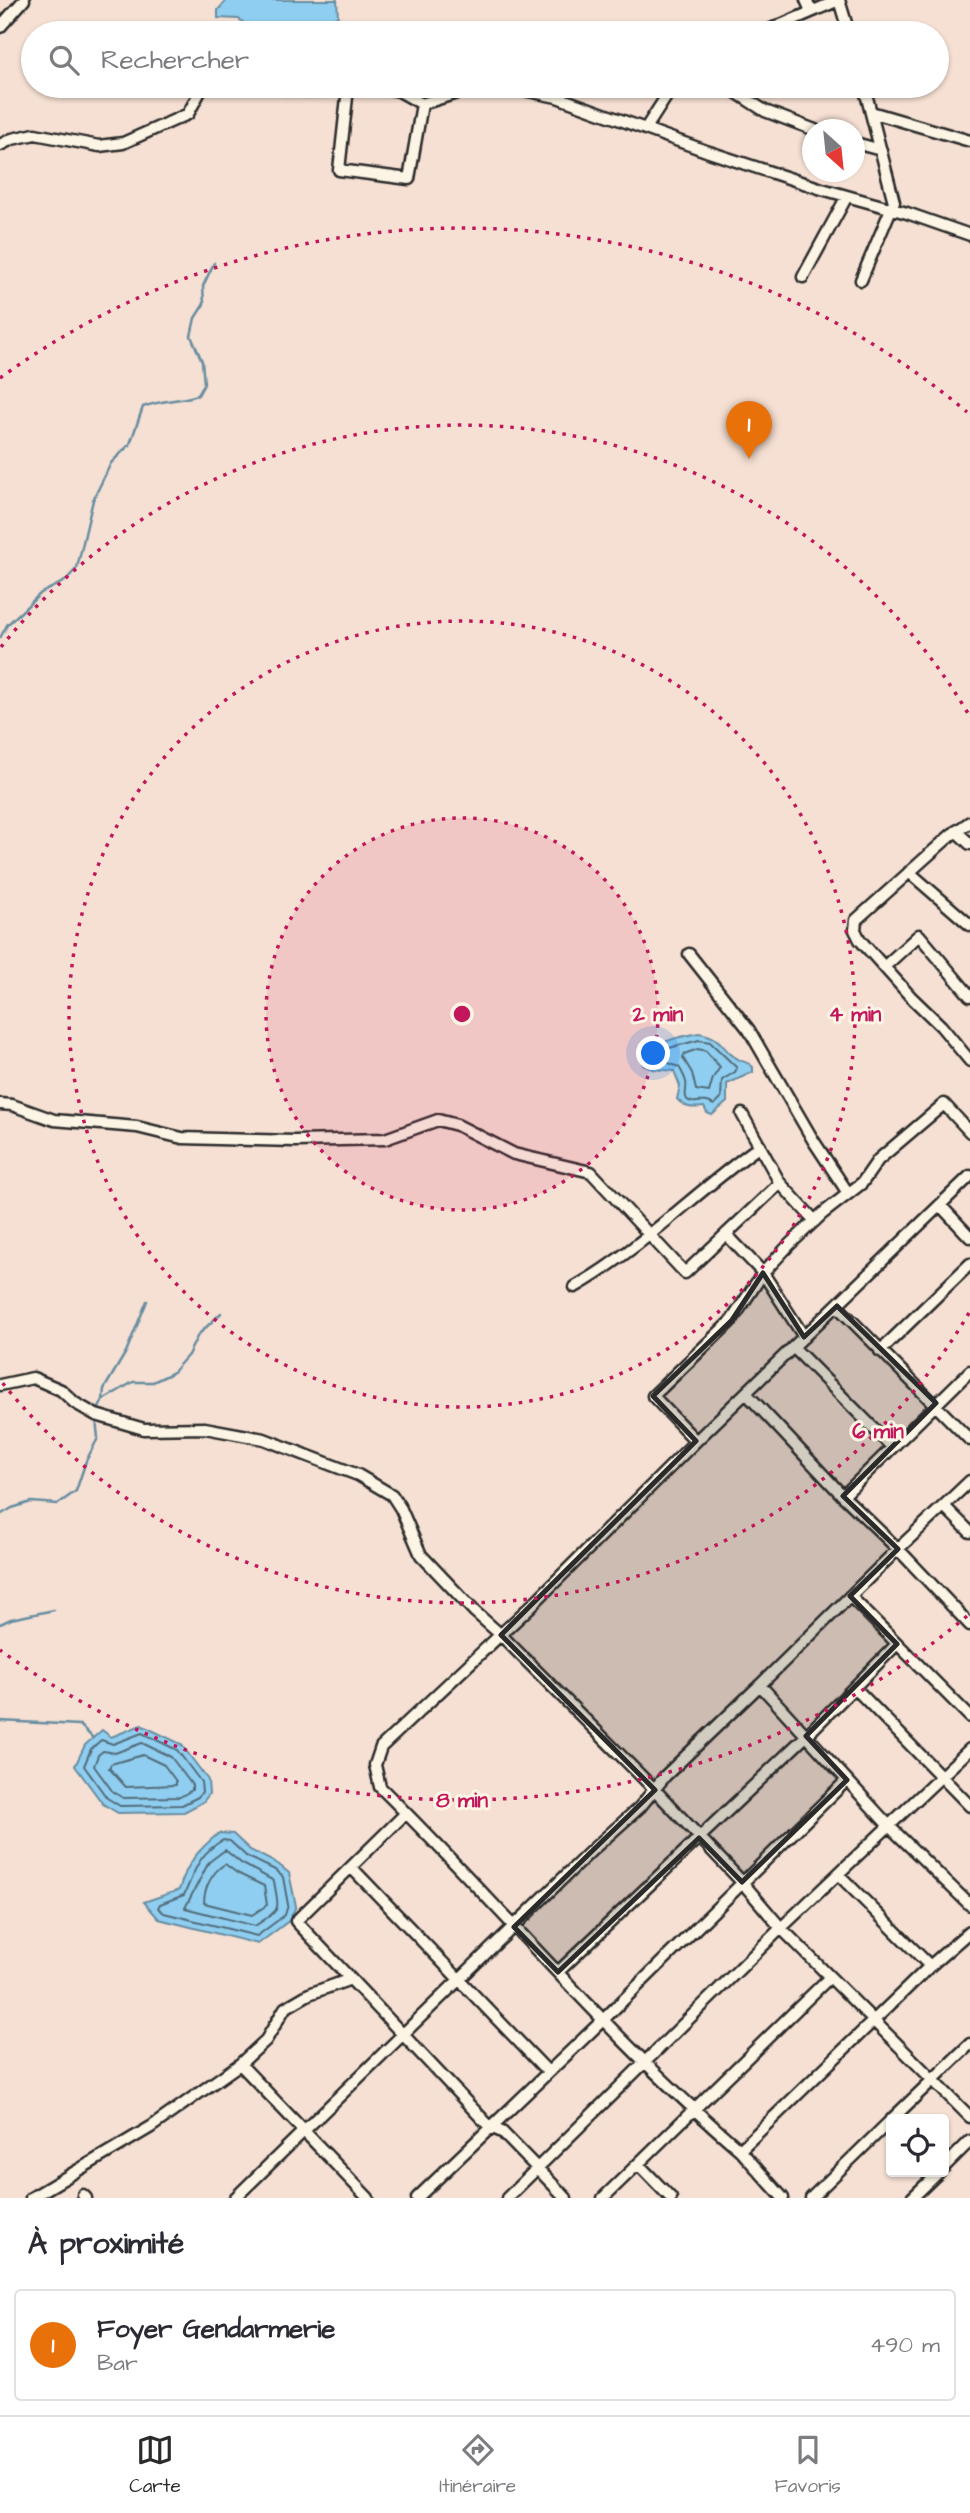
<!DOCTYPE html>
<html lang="fr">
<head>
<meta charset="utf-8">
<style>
  :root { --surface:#fff; --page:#f7f7f7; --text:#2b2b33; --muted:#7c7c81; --line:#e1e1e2; --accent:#2b2b2b }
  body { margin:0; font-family:"Architects Daughter",sans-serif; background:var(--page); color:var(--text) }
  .controls { position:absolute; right:21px; bottom:21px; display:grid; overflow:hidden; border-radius:7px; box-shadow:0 2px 5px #0004 }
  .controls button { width:63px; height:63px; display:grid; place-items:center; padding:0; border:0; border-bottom:2px solid var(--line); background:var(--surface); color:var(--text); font:35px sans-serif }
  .compass { position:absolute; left:802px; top:119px; width:63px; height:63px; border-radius:50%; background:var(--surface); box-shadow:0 2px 5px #0004; rotate:153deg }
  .you { position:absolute; left:654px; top:1054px; width:24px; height:24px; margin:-18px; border:5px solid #fff; border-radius:50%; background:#1a73e8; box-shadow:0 0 0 10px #1a73e833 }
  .badge { display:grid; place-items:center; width:46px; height:46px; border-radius:50%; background:var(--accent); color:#fff; font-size:23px; font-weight:700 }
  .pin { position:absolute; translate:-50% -58px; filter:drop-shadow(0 2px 4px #0008) }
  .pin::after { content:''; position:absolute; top:37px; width:24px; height:21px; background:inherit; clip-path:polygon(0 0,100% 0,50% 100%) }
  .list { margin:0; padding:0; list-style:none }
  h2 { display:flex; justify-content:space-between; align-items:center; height:91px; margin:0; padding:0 28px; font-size:30px }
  h2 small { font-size:23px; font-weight:400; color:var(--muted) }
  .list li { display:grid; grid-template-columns:46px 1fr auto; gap:21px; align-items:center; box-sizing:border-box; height:112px; margin:0 14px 14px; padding:0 14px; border:2px solid var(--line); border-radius:7px }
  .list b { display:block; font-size:26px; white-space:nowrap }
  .list p { margin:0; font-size:23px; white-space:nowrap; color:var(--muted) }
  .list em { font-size:23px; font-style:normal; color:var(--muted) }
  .icon { flex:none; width:38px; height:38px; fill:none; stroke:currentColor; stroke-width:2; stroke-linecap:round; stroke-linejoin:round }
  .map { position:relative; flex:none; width:970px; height:2198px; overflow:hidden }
  .search { position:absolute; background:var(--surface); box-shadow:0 2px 5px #0004; left:21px; right:21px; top:21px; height:77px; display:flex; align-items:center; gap:18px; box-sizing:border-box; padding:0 24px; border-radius:38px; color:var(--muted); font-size:26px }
  .sheet { height:217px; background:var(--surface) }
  nav { display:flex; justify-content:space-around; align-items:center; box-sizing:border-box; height:98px; border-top:2px solid var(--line); background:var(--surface); font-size:19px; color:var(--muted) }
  nav a { display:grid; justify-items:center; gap:4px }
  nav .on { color:var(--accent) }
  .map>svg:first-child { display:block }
  .water { fill:#8fcef0; stroke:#678da1; stroke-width:2 }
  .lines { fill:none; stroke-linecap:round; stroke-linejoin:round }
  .shore { stroke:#536c7a; stroke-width:2 }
  .stream { stroke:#678da1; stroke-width:2.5 }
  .minor-casing { stroke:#2b2b2b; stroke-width:15 }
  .minor { stroke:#fcf5e5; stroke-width:10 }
  .marked { fill:#2b2b2b; fill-opacity:0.2; stroke:#2b2b2b; stroke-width:5; stroke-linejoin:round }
  .ring { fill:none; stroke:#c2185b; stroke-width:3.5; stroke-dasharray:3.5 7 }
  .centre { fill:#c2185b; stroke:#fcf5e5; stroke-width:3.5 }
  .ring-label { font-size:21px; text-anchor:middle; font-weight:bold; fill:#c2185b; stroke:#fcf5e5; stroke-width:6; stroke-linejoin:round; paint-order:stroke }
</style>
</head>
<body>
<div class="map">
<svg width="970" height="2198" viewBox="0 0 970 2198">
  <rect width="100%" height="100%" fill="#f6e0d3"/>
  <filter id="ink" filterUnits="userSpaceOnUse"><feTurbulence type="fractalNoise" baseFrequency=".0143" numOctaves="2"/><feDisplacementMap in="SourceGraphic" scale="14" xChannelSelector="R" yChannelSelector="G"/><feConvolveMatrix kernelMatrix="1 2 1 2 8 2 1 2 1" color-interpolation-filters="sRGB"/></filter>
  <g filter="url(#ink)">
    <path class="water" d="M227,0H337L338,16L308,33H266L263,29L252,30L239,19L218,18V10Z
      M699,1033C726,1038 720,1050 738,1059C744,1063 748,1061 753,1067V1072L727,1084V1102L712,1115L707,1113L704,1107C692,1108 686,1109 677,1099L680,1086L674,1071L652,1069L643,1065L641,1058C651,1043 682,1036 699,1033Z
      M141,1725L181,1744L208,1780L209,1794L203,1802L184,1812L118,1813L103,1804L75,1766L85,1745L102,1730L111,1737Z
      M219,1833L233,1834L250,1850L278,1864L289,1873L296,1906L290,1920L258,1944L159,1919L144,1902L179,1890C187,1863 197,1851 219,1833Z"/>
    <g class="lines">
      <path class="shore" d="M699,1040L710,1042L737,1068L735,1072L722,1080L721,1098L714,1105C703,1099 702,1103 692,1102C681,1100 688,1089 686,1082C685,1077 682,1072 679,1067L666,1062H653L650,1059L651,1055L662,1050Z
        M698,1049L706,1051L720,1067L713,1078L709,1092L696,1090L692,1073L683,1058L684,1054Z
        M142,1733L177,1750L201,1782L202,1792L198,1797L182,1805L120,1806L107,1798L84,1766L91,1749L101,1740L113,1744Z
        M142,1743L171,1757L192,1785V1790L180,1797L123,1798L113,1792L94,1766L98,1755L103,1751L115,1753Z
        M143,1755L164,1765L176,1781V1785L126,1787L109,1768L111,1764Z
        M223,1840L230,1841L246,1856L275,1870L283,1877L288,1905L285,1915L257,1936L164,1913L158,1908L160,1904L184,1895C195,1871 198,1854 223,1840Z
        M225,1850L241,1863L274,1881C279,1912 282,1908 255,1926L185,1908L209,1862Z
        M225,1864L237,1873L264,1886L267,1905L252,1915L204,1903C204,1888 212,1872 225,1864Z"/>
      <path class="stream" d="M0,638L7,625L41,593L65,581L77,568L93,500L111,463L130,444L143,407C161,400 179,401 198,395L204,384L202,361L191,336L195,318L204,304L203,286L214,263
        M103,1399L104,1389L126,1352L147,1301
        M97,1412L103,1400L133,1382H153L172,1373L188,1355L198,1335L221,1313
        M0,1515L12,1508L31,1502L58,1504L76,1491L86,1461L98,1438L96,1419
        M0,1624L11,1619L54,1610
        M0,1721L80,1725L93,1738"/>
      <defs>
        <path id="minor" d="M806,0L811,11
          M0,27L24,0
          M762,33L839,0L849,33
          M268,86C304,93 323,92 358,86
          M377,86L399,91L422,104L479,86
          M504,86L557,97L709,152L822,189L907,213L970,235
          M726,86L765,111L815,130
          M348,88L339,170L409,179L422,104
          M871,112L970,141
          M646,128L673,86
          M855,143L881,150
          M0,145L12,139L35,134L99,146L123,143L188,114L203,86
          M803,277L847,196
          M861,280L894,202L864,86
          M970,822L951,835L856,920L855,930L860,940L911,997L941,1026L970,1061
          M956,831L970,844
          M909,872L970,925
          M689,954L749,1030L813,1140L848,1193
          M884,967L919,935L970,996
          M0,1104L12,1105L54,1120L137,1127L182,1138L295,1141L385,1139L438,1120L457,1125L514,1154L591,1172L685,1273L780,1183
          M742,1114L780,1183L815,1221
          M940,1205L970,1237
          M726,1234L763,1273L804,1337
          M575,1287C644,1247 696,1191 760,1146
          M837,1306L970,1440
          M794,1348L892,1447
          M880,1351L970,1264
          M0,1385L33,1378L61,1390L75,1403L96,1415L144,1429L205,1428L264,1439L358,1475L392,1495L401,1509L421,1555L475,1612L501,1635L655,1790L742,1882L781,1928L970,2117
          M746,1393L843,1496L898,1549L970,1481
          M696,1441L653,1396L732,1320L763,1273L790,1244L822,1214L862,1183L878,1160L944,1104L970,1132
          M843,1496L970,1371
          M944,1506L970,1532
          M850,1596L970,1717
          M970,1625L898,1549L760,1685L890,1827L970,1905
          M855,1688L970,1806
          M406,1813L296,1921L490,2127L502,2132L566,2198
          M351,1867L548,2072
          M839,1875L930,1966L970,1931
          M558,1972L806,1736L897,1644
          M240,2064L368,2198
          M892,2119L970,2044
          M740,2150C610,2039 501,1906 380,1787L375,1765L381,1747L531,1606L696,1441L970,1176
          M638,2164L671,2198
          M944,2167L970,2141
          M83,2195L86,2198
          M31,2198L151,2127L240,2064L266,2040L285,2008L309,1994L351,1979
          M235,2198L592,1850L640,1807L665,1776L760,1685
          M417,2198L604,2019L847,1780
          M507,2198L781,1928L970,1749
          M603,2198L830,1977
          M783,2198L740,2150L930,1966
          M811,2198L891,2120
          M912,2198L939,2172"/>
      </defs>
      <use href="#minor" class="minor-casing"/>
      <use href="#minor" class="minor"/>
    </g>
  </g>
  <path class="marked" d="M763,1273L804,1337L837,1306L936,1403L843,1496L898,1549L850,1596L897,1644L806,1736L847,1780L742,1882L699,1838L558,1972L514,1927L655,1790L501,1635L696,1441L653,1396L732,1320Z"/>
  <circle cx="462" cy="1014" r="196" fill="#c2185b" fill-opacity=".12"/>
  <g class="ring">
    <circle cx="462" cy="1014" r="196"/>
    <circle cx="462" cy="1014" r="393"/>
    <path d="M969 1313A589 589 0 0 1 1 1381M1 647A589 589 0 0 1 969 715"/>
    <path d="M967 1616A786 786 0 0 1 0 1650M0 378A786 786 0 0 1 967 412"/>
  </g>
  <circle cx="462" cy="1014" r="10" class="centre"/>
  <g class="ring-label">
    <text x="658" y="1021">2 min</text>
    <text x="855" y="1021">4 min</text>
    <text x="878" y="1438">6 min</text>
    <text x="462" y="1807">8 min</text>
  </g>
</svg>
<div class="controls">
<button><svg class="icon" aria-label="locate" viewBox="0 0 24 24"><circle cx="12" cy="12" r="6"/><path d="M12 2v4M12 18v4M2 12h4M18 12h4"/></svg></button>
</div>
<svg class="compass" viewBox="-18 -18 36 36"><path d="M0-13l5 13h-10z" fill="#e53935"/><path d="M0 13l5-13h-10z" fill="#7c7c81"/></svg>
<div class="you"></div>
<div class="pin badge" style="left:749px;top:459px;background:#e8710a">1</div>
<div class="search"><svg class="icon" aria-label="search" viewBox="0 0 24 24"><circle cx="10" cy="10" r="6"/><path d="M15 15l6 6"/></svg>Rechercher</div>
</div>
<section class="sheet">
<h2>À proximité<small></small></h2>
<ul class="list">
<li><span class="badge" style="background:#e8710a">1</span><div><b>Foyer Gendarmerie</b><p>Bar</p></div><em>490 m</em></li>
</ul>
</section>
<nav>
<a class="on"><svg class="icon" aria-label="map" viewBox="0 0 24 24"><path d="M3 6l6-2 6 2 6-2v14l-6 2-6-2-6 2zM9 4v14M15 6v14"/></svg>Carte</a>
<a><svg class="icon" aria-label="directions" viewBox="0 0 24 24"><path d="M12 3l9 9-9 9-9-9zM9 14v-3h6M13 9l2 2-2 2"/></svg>Itinéraire</a>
<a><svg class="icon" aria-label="saved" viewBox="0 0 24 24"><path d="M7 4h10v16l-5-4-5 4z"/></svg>Favoris</a>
</nav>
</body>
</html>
